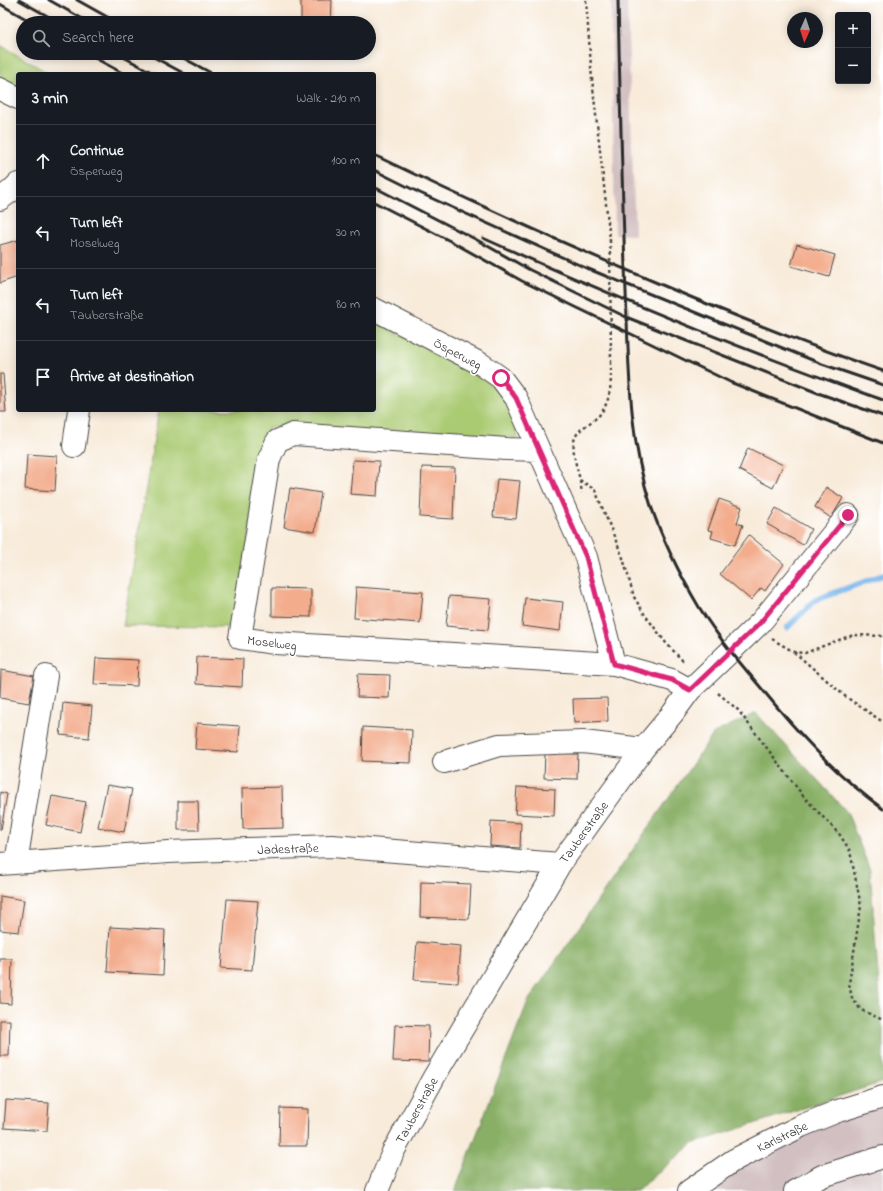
<!DOCTYPE html>
<html lang="en">
<head>
<meta charset="utf-8">
<style>
  :root { --surface:#171b24; --page:#20242c; --text:#f1f3f6; --muted:#9ea1a6; --line:#363941 }
  body { margin:0; font-family:"Indie Flower",sans-serif; background:var(--page); color:var(--text) }
  .controls { position:absolute; right:12px; top:12px; display:grid; overflow:hidden; border-radius:4px; box-shadow:0 2px 10px #0003 }
  .controls button { width:36px; height:36px; display:grid; place-items:center; padding:0; border:0; border-bottom:1px solid var(--line); background:var(--surface); color:var(--text); font:20px sans-serif }
  .compass { position:absolute; left:787px; top:12px; width:36px; height:36px; border-radius:50%; background:var(--surface); box-shadow:0 2px 10px #0003; rotate:183deg }
  .stop { position:absolute; width:12px; height:12px; margin:-9px; border:3px solid #db2777; border-radius:50%; background:#fff }
  .stop.end { background:#db2777; border-color:#fff; box-shadow:0 1px 4px #0008 }
  .list { margin:0; padding:0; list-style:none }
  h2 { display:flex; justify-content:space-between; align-items:center; height:52px; margin:0; padding:0 16px; font-size:17px }
  h2 small { font-size:13px; font-weight:400; color:var(--muted) }
  .list li { display:grid; grid-template-columns:26px 1fr auto; gap:12px; align-items:center; box-sizing:border-box; height:72px; padding:0 16px; border-top:1px solid var(--line) }
  .list b { display:block; font-size:15px; white-space:nowrap }
  .list p { margin:0; font-size:13px; white-space:nowrap; color:var(--muted) }
  .list em { font-size:13px; font-style:normal; color:var(--muted) }
  .icon { flex:none; width:22px; height:22px; fill:none; stroke:currentColor; stroke-width:2; stroke-linecap:round; stroke-linejoin:round }
  .map { position:relative; flex:none; width:883px; height:1191px; overflow:hidden }
  .search { position:absolute; background:var(--surface); box-shadow:0 2px 10px #0003; left:16px; top:16px; width:360px; height:44px; display:flex; align-items:center; gap:10px; box-sizing:border-box; padding:0 14px; border-radius:22px; color:var(--muted); font-size:15px }
  .panel { position:absolute; background:var(--surface); box-shadow:0 2px 10px #0003; left:16px; top:72px; width:360px; height:340px; border-radius:4px }
  .map>svg:first-child { display:block }
  .industrial { fill:#d2bfc1 }
  .green { fill:#abcb73; stroke:#6b7b4f }
  .forest { fill:#88af65; stroke:#5a6d48 }
  .lines { fill:none; stroke-linecap:round; stroke-linejoin:round }
  .stream { stroke:#7ab7ec; stroke-width:6 }
  .building { fill:#f3ac8c }
  .minor-casing { stroke:#4a4845; stroke-width:24 }
  .path { stroke:#4a4845; stroke-width:2.5; stroke-dasharray:3 3; stroke-linecap:butt }
  .minor { stroke:#fff; stroke-width:22 }
  .rail { stroke:#2b2b2b; stroke-width:3 }
  .path-bridge { stroke:#4a4845; stroke-width:2.5; stroke-dasharray:3 3; stroke-linecap:butt }
  .route { stroke:#db2777; stroke-width:5 }
  .labels { text-anchor:middle; stroke-width:3; stroke-linejoin:round; paint-order:stroke }
  .street-label { font-size:13px; fill:#2b2b2b; stroke:#fff }
</style>
</head>
<body>
<div class="map">
<svg width="883" height="1191" viewBox="0 0 883 1191">
  <rect width="100%" height="100%" fill="#fff"/>
  <filter id="ink" filterUnits="userSpaceOnUse"><feTurbulence type="fractalNoise" baseFrequency=".025" numOctaves="2"/><feDisplacementMap in="SourceGraphic" scale="8" xChannelSelector="R" yChannelSelector="G"/><feConvolveMatrix kernelMatrix="1 2 1 2 8 2 1 2 1" color-interpolation-filters="sRGB"/></filter>
  <filter id="wash" filterUnits="userSpaceOnUse"><feTurbulence type="fractalNoise" baseFrequency=".012" numOctaves="4" result="noise"/><feDisplacementMap in="SourceGraphic" scale="16" xChannelSelector="R" yChannelSelector="G"/><feGaussianBlur stdDeviation="0.9" result="paint"/><feColorMatrix in="noise" values="0 0 0 0 0 0 0 0 0 0 0 0 0 0 0 0 0 1.4 0 .05"/><feComposite in="paint" operator="in"/></filter>
  <g filter="url(#wash)">
    <rect width="100%" height="100%" fill="#f8ebda"/>
    <path class="industrial" d="M611,0H627L635,235L615,234Z
      M883,1106V1191H694L771,1145Z"/>
    <path class="green" d="M0,45L45,71V74H18V87L0,79Z
      M374,321L490,379L501,391L514,416L518,438L268,427L233,627L123,626L159,410H374Z"/>
    <path class="forest" d="M756,713L847,812L870,870L882,1026L883,1027V1082L692,1144L637,1191H455L528,1001L714,733Z"/>
    <g class="lines">
      <path class="stream" d="M787,628L815,600L883,575"/>
    </g>
    <g id="blocks">
      <path class="building" d="M301,0H332L331,23H301Z
        M18,240V277L0,283V245Z
        M797,244L835,255L829,277L791,266Z
        M0,374H3L6,412H0Z
        M748,448L783,465L773,488L739,470Z
        M27,454L57,456L55,491L25,489Z
        M353,460L379,461L377,496L350,494Z
        M422,467L455,468L453,519L420,517Z
        M497,479L520,481L516,519L493,517Z
        M826,487L843,498L831,518L815,507Z
        M290,488L321,493L315,532L284,527Z
        M719,499L742,507L737,523L743,525L735,545L711,538L713,531L708,530Z
        M776,508L811,529L803,545L767,524Z
        M749,535L784,564L765,591L761,588L751,600L720,574Z
        M356,587L423,592L420,623L354,618Z
        M272,588L311,589V617L272,616Z
        M449,596L491,599L488,630L446,626Z
        M525,598L563,602L560,631L522,626Z
        M197,657L243,659L242,687L196,684Z
        M96,658L138,660L137,686L94,684Z
        M1,670L34,676L29,703L0,698Z
        M358,674L390,675L389,698L357,697Z
        M607,698L608,721L574,723L573,699Z
        M63,703L92,706L89,738L60,735Z
        M197,723L240,726L238,752L195,749Z
        M363,727L412,730L411,763L362,761Z
        M545,753L578,754L577,779L544,778Z
        M107,785L132,789L124,832L98,827Z
        M282,787L283,828L243,829L242,788Z
        M517,787L555,789L554,816L515,814Z
        M0,792L7,794L1,830H0Z
        M52,796L86,802L80,832L46,825Z
        M178,801H198L199,830H178Z
        M491,821L521,823L520,848L490,846Z
        M421,882L471,884L469,919L420,917Z
        M0,896L24,900L19,932L0,930Z
        M227,899L258,901L252,970L221,968Z
        M110,927L165,930L163,975L107,972Z
        M417,942L461,946L458,983L414,980Z
        M0,959H12L11,1004L0,1003Z
        M0,1020H10L9,1056H0Z
        M395,1025L429,1026L428,1062L393,1061Z
        M6,1100L49,1103L47,1131L4,1128Z
        M280,1108L308,1109L307,1146H279Z"/>
    </g>
  </g>
  <g filter="url(#ink)">
    <use href="#blocks" fill-opacity="0" stroke="#4a4845" stroke-width="1"/>
    <g class="lines">
      <defs>
        <path id="minor" d="M0,89L18,98
          M0,199L11,191L18,184
          M374,309L481,364L501,378L516,398L586,557L614,664
          M74,446L79,410
          M539,450L507,449L293,434L277,441L269,459L240,638L275,643L614,664L672,680L690,690
          M444,762L499,745L583,742L643,749
          M16,863L46,676
          M0,864L168,852L332,846L560,864
          M377,1191L393,1152L434,1077L560,864L643,749L673,713L690,690L760,623L848,515
          M689,1191L734,1160L801,1126L838,1111L883,1097
          M795,1191L822,1176L883,1157"/>
      </defs>
      <use href="#minor" class="minor-casing"/>
      <path class="path" d="M586,0L592,79L610,240
        M611,362C611,380 612,398 601,413C594,423 577,427 574,441C572,453 577,468 580,480L595,490L623,558L634,597L645,615L666,643L683,661
        M580,481L582,493
        M772,639L794,652L805,653L844,638L854,635L883,636
        M794,652L846,697L883,722
        M718,693L738,710L804,797L840,835L850,851L861,906L849,984L852,998L861,1010L883,1020"/>
      <use href="#minor" class="minor"/>
      <path class="rail" d="M19,0L60,23
        M49,0L90,23
        M77,0L118,23
        M618,0C620,97 622,195 626,292C629,364 628,437 651,506C663,541 680,575 699,607C717,636 740,663 762,689C798,733 836,775 883,809
        M0,4L33,23
        M86,53L124,74
        M116,53L155,74
        M146,53L185,74
        M174,53L213,74
        M374,155C467,200 560,242 655,282C730,314 806,345 883,371
        M374,170L420,193L586,268L822,364L883,385
        M374,187L477,240L530,270L626,317L818,393L883,416
        M374,202L454,243L522,281L730,382L883,443
        M483,238C614,297 747,352 883,400"/>
      <path class="path-bridge" d="M610,240L611,362"/>
    </g>
  </g>
  <g class="lines" filter="url(#ink)">
    <path class="route" d="M501,378L516,398L586,557L614,664L672,680L690,690L760,623L848,515"/>
  </g>
  <g class="labels">
    <g class="street-label">
      <text transform="translate(458 353) rotate(28)" y="5">Ösperweg</text>
      <text transform="translate(272 642) rotate(7)" y="5">Moselweg</text>
      <text transform="translate(583 832) rotate(-54)" y="5">Tauberstraße</text>
      <text transform="translate(288 848) rotate(-2)" y="5">Jadestraße</text>
      <text transform="translate(416 1110) rotate(-61)" y="5">Tauberstraße</text>
      <text transform="translate(782 1136) rotate(-26)" y="5">Karlstraße</text>
    </g>
  </g>
</svg>
<div class="controls">
<button>+</button>
<button>−</button>
</div>
<svg class="compass" viewBox="-18 -18 36 36"><path d="M0-13l5 13h-10z" fill="#e53935"/><path d="M0 13l5-13h-10z" fill="#9ea1a6"/></svg>
<div class="stop" style="left:501px;top:378px"></div>
<div class="stop end" style="left:848px;top:515px"></div>
<div class="search"><svg class="icon" aria-label="search" viewBox="0 0 24 24"><circle cx="10" cy="10" r="6"/><path d="M15 15l6 6"/></svg>Search here</div>
<section class="panel">
<h2>3 min<small>Walk · 210 m</small></h2>
<ul class="list">
<li><svg class="icon" aria-label="ahead" viewBox="0 0 24 24"><path d="M12 20V5M6 11l6-6 6 6"/></svg><div><b>Continue</b><p>Ösperweg</p></div><em>100 m</em></li>
<li><svg class="icon" aria-label="left" viewBox="0 0 24 24"><path d="M17 20v-9H6M10 6l-5 5 5 5"/></svg><div><b>Turn left</b><p>Moselweg</p></div><em>30 m</em></li>
<li><svg class="icon" aria-label="left" viewBox="0 0 24 24"><path d="M17 20v-9H6M10 6l-5 5 5 5"/></svg><div><b>Turn left</b><p>Tauberstraße</p></div><em>80 m</em></li>
<li><svg class="icon" aria-label="arrive" viewBox="0 0 24 24"><path d="M6 21V4h12l-3 4 3 4H6"/></svg><div><b>Arrive at destination</b></div></li>
</ul>
</section>
</div>
</body>
</html>
